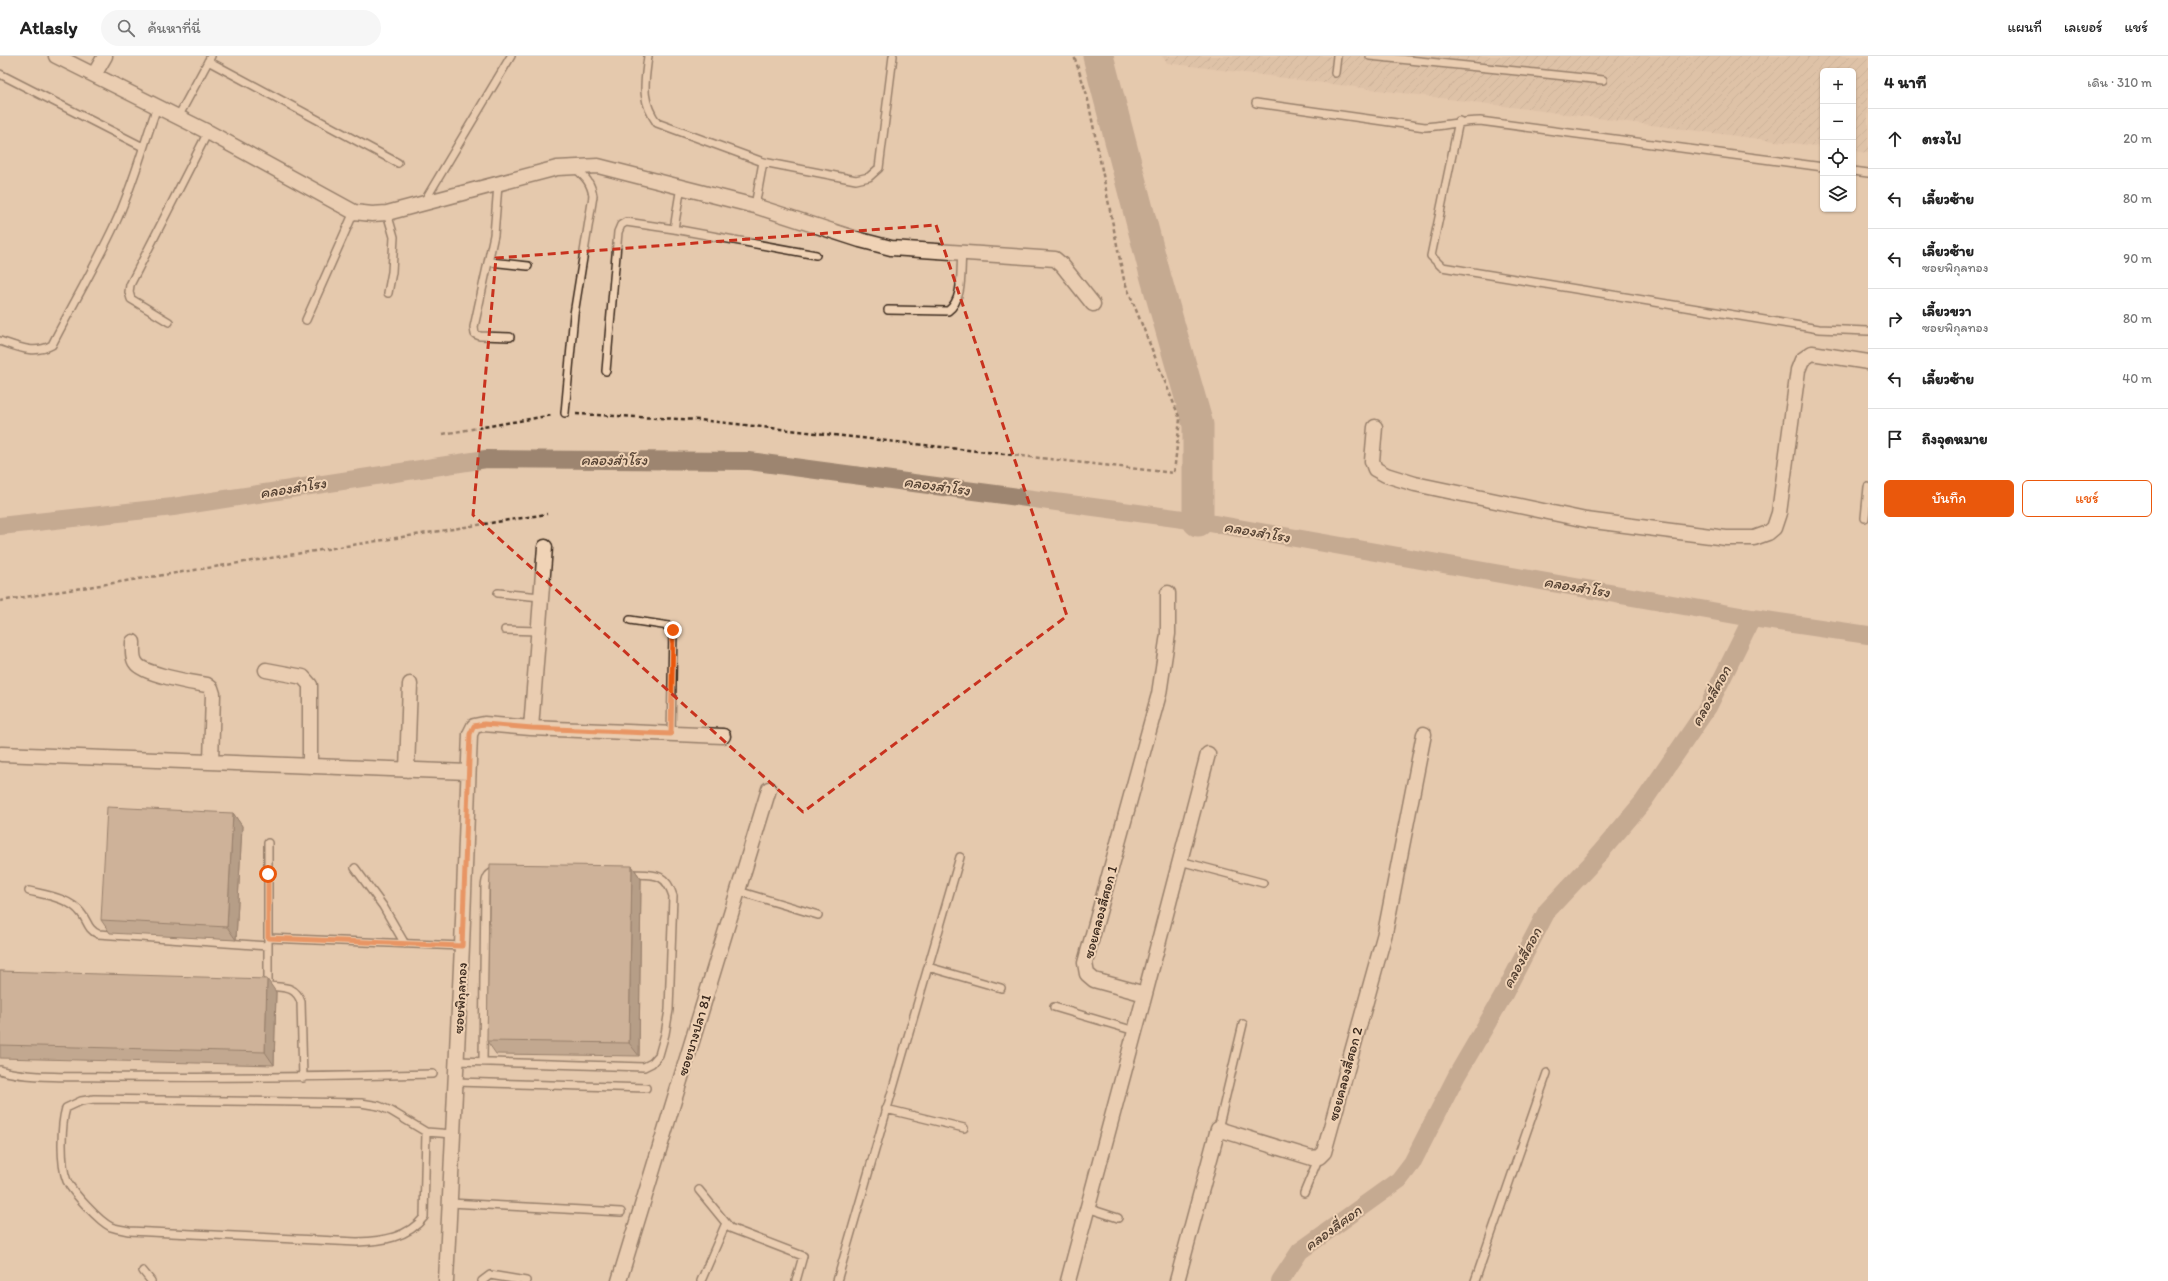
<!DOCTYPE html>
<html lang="th">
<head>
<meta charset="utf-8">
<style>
  :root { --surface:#fff; --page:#f6f6f6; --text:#222; --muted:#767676; --line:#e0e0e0; --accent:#ea580c }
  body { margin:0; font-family:Itim,"Playpen Sans Thai",sans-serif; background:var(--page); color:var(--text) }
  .controls { position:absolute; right:12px; top:12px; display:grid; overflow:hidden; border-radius:6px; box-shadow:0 1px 3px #0004 }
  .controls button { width:36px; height:36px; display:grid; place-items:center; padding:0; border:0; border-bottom:1px solid var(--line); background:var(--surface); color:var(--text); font:20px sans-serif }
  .stop { position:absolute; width:12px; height:12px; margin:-9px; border:3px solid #ea580c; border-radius:50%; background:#fff }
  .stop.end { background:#ea580c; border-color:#fff; box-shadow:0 1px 4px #0008 }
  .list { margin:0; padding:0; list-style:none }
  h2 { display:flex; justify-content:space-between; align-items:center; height:52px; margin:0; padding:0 16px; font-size:17px }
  h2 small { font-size:13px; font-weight:400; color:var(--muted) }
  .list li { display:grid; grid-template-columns:26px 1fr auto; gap:12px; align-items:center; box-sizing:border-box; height:60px; padding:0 16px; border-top:1px solid var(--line) }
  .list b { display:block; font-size:15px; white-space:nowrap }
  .list p { margin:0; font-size:13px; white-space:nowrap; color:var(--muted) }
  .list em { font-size:13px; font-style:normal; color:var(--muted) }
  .actions { display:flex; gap:8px; padding:12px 16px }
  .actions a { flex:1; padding:9px 0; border:1px solid var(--accent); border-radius:6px; text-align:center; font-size:14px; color:var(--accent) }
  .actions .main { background:var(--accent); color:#fff }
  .icon { flex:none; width:22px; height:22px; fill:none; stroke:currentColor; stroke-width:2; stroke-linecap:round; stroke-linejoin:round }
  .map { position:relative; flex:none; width:1868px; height:1225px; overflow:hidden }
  header { display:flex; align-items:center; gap:24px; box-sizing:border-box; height:56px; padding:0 20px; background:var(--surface); border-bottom:1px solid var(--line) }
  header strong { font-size:19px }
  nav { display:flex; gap:22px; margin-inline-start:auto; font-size:14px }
  .search { width:280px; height:36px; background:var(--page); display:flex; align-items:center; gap:10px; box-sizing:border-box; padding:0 14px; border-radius:22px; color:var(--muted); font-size:15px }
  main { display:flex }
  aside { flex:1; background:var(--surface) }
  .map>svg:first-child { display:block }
  .industrial { fill:url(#industrial-furrows) }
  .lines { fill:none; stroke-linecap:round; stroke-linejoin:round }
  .canal { stroke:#9d8570; stroke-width:18 }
  .river { stroke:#9d8570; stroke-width:31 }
  .lane-casing { stroke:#3b2a1e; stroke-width:10 }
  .street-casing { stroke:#3b2a1e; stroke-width:17 }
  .path { stroke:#3b2a1e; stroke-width:2.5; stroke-dasharray:4 3; stroke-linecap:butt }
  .lane { stroke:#f0d3b6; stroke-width:7 }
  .street { stroke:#f0d3b6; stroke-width:14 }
  .wall { fill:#98826e; stroke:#3b2a1e }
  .shaded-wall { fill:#7c6a5a; stroke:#3b2a1e }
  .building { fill:#b19780; stroke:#3b2a1e }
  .route { stroke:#ea580c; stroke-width:5 }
  .marked { fill:none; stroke:#c8321e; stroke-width:3; stroke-dasharray:8 5; stroke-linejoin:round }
  .labels { text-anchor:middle; stroke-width:4; stroke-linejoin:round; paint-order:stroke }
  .street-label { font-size:14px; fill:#3b2a1e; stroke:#f0d3b6 }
  .water-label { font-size:15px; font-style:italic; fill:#544132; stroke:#f0d3b6 }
</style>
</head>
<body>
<header>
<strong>Atlasly</strong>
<div class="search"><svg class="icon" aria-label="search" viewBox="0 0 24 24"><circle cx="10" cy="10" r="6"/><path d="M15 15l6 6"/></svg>ค้นหาที่นี่</div>
<nav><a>แผนที่</a><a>เลเยอร์</a><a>แชร์</a></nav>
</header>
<main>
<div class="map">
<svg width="1868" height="1225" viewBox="0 0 1868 1225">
  <defs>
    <pattern id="industrial-furrows" width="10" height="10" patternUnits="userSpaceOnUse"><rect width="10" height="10" fill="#d5baa0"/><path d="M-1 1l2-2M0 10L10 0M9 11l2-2" fill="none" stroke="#ae9782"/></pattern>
  </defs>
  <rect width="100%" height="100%" fill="#e5c9ad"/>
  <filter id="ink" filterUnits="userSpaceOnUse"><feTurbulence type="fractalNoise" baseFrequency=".025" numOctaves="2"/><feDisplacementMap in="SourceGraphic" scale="8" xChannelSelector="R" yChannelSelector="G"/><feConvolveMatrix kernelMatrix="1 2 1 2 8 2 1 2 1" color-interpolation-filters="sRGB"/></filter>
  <g filter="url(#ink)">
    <path class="industrial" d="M1162,0H1868V97L1853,95V15H1823V91L1167,7Z"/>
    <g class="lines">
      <path class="canal" d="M0,470L173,451L486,403L749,405L1198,465L1752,562L1868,579
        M1280,1225L1300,1195L1399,1124L1412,1107L1457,1019L1503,940L1547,855L1589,810L1643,746L1708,651L1752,562"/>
      <path class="river" d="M1098,0L1156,222L1198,369V465"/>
      <defs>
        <path id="lane" d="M648,0C645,27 640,43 657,67L763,106
          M1370,0L1603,24
          M208,5L398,107
          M1335,17L1337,0
          M0,18L143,91
          M1256,47L1425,71C1444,70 1461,65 1480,65L1823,111
          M178,61L211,0
          M1459,65L1431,200L1442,211L1819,273L1868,275
          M1853,115L1868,117
          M498,129L494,179L474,271L475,278L480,280L510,281
          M681,130L674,173L816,199
          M424,146L511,0
          M755,150L763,106L856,124L869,121L879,112L893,0
          M387,157L394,181L392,216L388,237
          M490,206L528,210
          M888,254L948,255C964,243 960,215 962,197
          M306,264L354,156
          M169,266L131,243L129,236L130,229L208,76
          M0,285C18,291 34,299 52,289C73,248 96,209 115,168C133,130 143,90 157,51
          M606,315L618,176L621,169L626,166L674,173
          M565,357L574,258L593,140C591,126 585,121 575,112
          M1865,462L1868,431
          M498,537L541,541
          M630,564L669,570L673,574L671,678
          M505,574L538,575
          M268,787V882
          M1180,805L1263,827
          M355,812L383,850L405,888
          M29,835C45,839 70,842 81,857C88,865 87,873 98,878L268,890
          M738,835L818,859
          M928,911L1001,932
          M265,930H268V882L462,890
          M268,930C283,932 295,929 301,946L303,1022
          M1054,951L1135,975
          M457,1005L644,1011L652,1007L659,999L665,978L669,954L673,840C665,815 653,819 630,818
          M483,1006L485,831C486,821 488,817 498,814
          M0,1014C23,1023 87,1020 115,1021C221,1022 327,1021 433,1018
          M456,1026L646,1032
          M886,1053L964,1072
          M1218,1073L1243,968
          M426,1076L424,1161C408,1182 382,1185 357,1186L129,1175C124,1174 117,1173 111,1171C99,1165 73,1137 67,1125C60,1108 61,1069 66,1052L81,1045L94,1043L361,1047L379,1050L391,1055L426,1076L453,1078
          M699,1134L730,1172L803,1200L796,1225
          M1304,1137L1319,1101
          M450,1147L621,1156
          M1087,1152L1118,1162
          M143,1215L151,1225
          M482,1225L490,1219L526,1225
          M701,1225L726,1167
          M837,1225L960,801
          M1475,1225L1547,1017"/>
        <path id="street" d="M56,0L208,76L354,156L372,158L387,157L557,112L598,110L755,150L860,184L891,192L1055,203L1062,209L1093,248
          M94,19L105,0
          M1375,371L1372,405L1375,413L1386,419L1415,428L1586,464L1726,482H1754L1768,477L1774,472L1779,457L1798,314L1802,304L1812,297L1868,306
          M133,586C133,592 132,602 136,607C142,618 193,627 207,629L211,632L213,638L211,706
          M266,614L303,621L310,629V710
          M531,672L545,491
          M1,698L468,716
          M407,714L410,628
          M1145,938L1208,698
          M446,1225L462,890L470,678L474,670L484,668L531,672L723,680
          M619,1225L769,733
          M1068,1225L1145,938L1094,924L1087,918L1085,907L1159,638L1168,578V537
          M1177,1225L1218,1073L1312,1102L1319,1101L1324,1096L1385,877L1424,678"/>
      </defs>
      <use href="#lane" class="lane-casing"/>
      <use href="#street" class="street-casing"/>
      <path class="path" d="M576,358L700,364L1174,417L1180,363L1124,224L1087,39L1074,0
        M443,378L553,359
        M0,545L547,458"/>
      <use href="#lane" class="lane"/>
      <use href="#street" class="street"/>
    </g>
    <path class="wall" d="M233,757L242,770L236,884L110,877L101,864Z
      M632,810L641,823L639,1000L496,998L487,985Z
      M0,915L276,936L274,1009L0,1002Z"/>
    <path class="shaded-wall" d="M233,757L242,770L236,884L227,871Z
      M632,810L641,823L639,1000L629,987Z
      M267,923L276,936L274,1009L265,996Z"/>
    <path class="building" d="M107,751L233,757L227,871L101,864Z
      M490,808L632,810L629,987L487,985Z
      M0,915L267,923L265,996L0,989Z"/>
  </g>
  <g class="lines" filter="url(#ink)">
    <path class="route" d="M268,818V882L462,890L470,678L474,670L484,668L532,672L671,678L673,574"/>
  </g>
  <path d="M0 0H1868V1225H0ZM936,169L1067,560L803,756L473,459L496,202Z" fill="#e5c9ad" fill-opacity=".55" fill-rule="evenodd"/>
  <path class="marked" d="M936,169L1067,560L803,756L473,459L496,202Z"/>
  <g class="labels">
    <g class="street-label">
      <text transform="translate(1100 856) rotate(-75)" y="5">ซอยคลองสี่ศอก 1</text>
      <text transform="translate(460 942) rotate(-87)" y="5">ซอยพิกุลทอง</text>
      <text transform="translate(694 979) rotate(-73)" y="5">ซอยบางปลา 81</text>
      <text transform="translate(1345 1018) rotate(-75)" y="5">ซอยคลองสี่ศอก 2</text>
    </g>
    <g class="water-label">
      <text x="614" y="409">คลองสำโรง</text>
      <text transform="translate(937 430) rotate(8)" y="5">คลองสำโรง</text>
      <text transform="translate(293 432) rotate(-9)" y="5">คลองสำโรง</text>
      <text transform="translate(1257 476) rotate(10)" y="5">คลองสำโรง</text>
      <text transform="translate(1577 531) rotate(10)" y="5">คลองสำโรง</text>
      <text transform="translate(1711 640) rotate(-61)" y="5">คลองสี่ศอก</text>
      <text transform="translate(1522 902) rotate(-62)" y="5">คลองสี่ศอก</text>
      <text transform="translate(1333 1172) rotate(-36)" y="5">คลองสี่ศอก</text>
    </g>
  </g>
</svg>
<div class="controls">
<button>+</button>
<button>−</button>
<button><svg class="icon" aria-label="locate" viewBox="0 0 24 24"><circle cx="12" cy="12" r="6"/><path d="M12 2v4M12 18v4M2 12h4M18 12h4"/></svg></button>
<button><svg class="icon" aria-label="layers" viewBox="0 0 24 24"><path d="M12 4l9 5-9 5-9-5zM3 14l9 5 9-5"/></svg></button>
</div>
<div class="stop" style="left:268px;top:818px"></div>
<div class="stop end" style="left:673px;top:574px"></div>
</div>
<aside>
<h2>4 นาที<small>เดิน · 310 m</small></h2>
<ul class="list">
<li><svg class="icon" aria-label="ahead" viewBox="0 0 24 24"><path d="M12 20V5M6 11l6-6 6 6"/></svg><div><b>ตรงไป</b></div><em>20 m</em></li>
<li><svg class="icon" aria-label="left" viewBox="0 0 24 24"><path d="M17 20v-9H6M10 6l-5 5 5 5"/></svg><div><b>เลี้ยวซ้าย</b></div><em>80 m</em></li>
<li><svg class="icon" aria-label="left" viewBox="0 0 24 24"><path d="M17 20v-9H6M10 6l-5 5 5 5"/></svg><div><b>เลี้ยวซ้าย</b><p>ซอยพิกุลทอง</p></div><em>90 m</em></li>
<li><svg class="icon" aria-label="right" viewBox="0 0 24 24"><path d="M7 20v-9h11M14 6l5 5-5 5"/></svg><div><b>เลี้ยวขวา</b><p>ซอยพิกุลทอง</p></div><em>80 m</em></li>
<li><svg class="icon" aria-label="left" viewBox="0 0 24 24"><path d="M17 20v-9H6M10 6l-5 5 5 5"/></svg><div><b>เลี้ยวซ้าย</b></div><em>40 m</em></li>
<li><svg class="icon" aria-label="arrive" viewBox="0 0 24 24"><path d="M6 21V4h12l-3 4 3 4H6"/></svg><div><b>ถึงจุดหมาย</b></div></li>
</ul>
<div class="actions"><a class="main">บันทึก</a><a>แชร์</a></div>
</aside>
</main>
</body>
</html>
